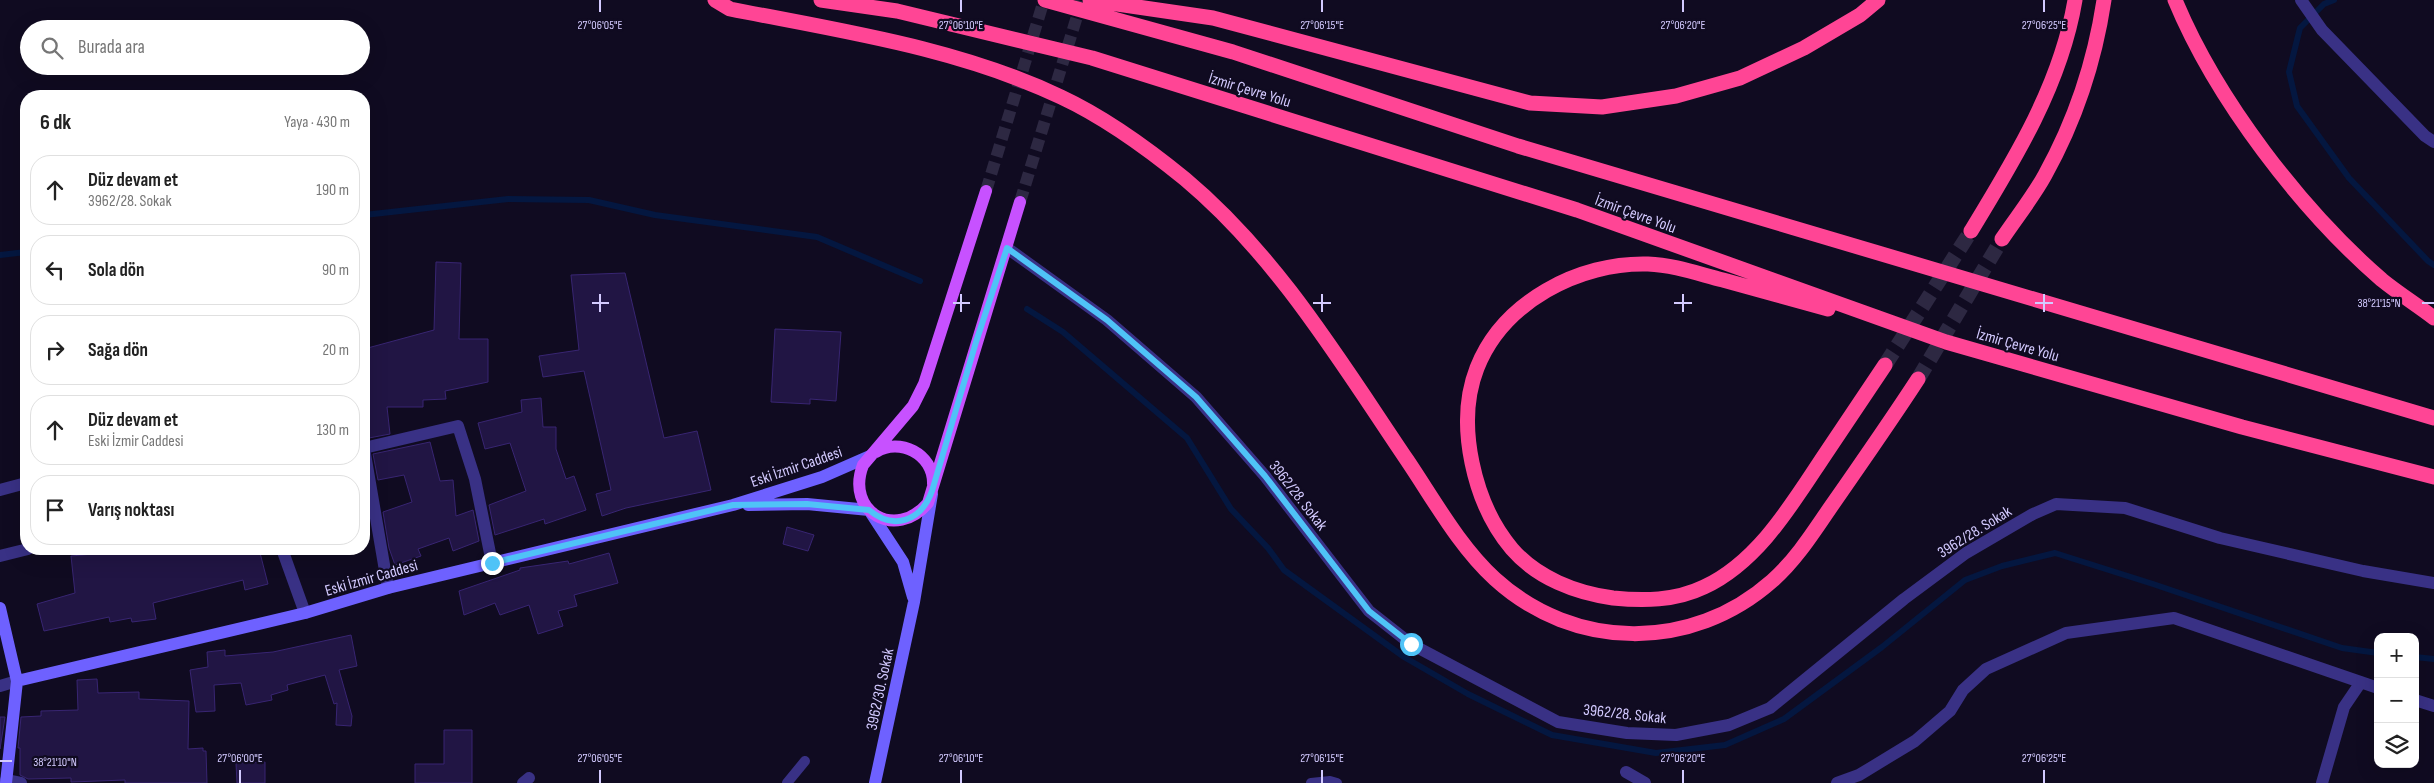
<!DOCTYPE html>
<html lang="tr">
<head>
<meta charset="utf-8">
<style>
  :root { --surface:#fff; --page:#f2f2f2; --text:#222; --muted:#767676; --line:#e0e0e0 }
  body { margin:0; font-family:"Sofia Sans Condensed",sans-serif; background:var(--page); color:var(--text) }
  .controls { position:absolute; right:15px; bottom:15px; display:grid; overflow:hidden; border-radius:10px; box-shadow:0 5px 20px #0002 }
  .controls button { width:45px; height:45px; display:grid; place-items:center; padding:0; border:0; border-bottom:1px solid var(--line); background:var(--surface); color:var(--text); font:25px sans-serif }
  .stop { position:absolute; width:15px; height:15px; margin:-11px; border:4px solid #4fc3f7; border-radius:50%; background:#fff }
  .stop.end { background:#4fc3f7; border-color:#fff; box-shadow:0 1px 5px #0008 }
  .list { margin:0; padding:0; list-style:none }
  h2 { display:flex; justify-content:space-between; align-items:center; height:65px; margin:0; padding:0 20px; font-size:21px }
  h2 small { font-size:16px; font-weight:400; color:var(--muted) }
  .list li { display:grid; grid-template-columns:32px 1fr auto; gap:15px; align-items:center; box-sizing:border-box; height:70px; margin:0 10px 10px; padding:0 10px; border:1px solid var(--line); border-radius:20px }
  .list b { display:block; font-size:19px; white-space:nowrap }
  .list p { margin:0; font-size:16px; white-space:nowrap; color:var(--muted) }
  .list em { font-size:16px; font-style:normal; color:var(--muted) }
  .icon { flex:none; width:28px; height:28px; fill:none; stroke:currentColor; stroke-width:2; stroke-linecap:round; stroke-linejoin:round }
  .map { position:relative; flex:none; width:2434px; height:783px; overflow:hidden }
  .search { position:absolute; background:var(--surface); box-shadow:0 5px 20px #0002; left:20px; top:20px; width:350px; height:55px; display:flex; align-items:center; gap:12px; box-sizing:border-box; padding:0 18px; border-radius:28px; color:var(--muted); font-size:19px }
  .panel { position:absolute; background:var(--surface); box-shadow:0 5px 20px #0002; left:20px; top:90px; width:350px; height:465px; border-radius:20px }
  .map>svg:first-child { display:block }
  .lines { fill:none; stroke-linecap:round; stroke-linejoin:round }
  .stream { stroke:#041740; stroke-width:6 }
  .building { fill:#211544; stroke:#382572 }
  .primary-tunnel { stroke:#2d2842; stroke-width:12; stroke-dasharray:12 6; stroke-linecap:butt }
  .highway-tunnel { stroke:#2d2842; stroke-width:15; stroke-dasharray:15 8; stroke-linecap:butt }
  .lane { stroke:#393185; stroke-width:10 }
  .street { stroke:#393185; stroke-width:12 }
  .secondary { stroke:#6e61ff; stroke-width:12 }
  .primary { stroke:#c751ff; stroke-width:12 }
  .highway { stroke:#ff4595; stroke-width:15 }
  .route { stroke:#4fc3f7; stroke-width:6 }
  .ticks { fill:none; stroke:#d3caff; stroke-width:2 }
  .labels { text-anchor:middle; stroke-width:4.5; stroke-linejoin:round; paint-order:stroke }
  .street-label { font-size:16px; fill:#d3caff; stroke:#100b21 }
  .ticks-label { font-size:12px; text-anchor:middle; fill:#d3caff; stroke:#100b21; stroke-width:4.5; stroke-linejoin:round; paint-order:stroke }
</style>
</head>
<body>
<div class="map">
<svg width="2434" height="783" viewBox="0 0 2434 783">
  <rect width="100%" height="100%" fill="#100b21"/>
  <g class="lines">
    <path class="stream" d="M2334,0L2324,4L2300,28L2289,72L2297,106L2349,178L2428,261L2434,265
      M364,215L508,199L589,200L655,215L817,237L920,281
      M0,255L26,252
      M1027,309L1063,332L1187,438L1231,509L1268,548L1284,570L1404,657L1468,694L1552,735L1656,753L1725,745L1784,719L1882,647L1965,580L2002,566L2055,553L2153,584L2342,648L2378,653
      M2415,657L2434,659"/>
  </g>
  <path class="building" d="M436,262L461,263L459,339H488V382L445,391L446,399L423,400V407H387L390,434L369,438L364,413V349L434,330Z
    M625,273L664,438L697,431L711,490L626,508L602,516L596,494L611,490L584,371L543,377L539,356L579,350L571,275Z
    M775,329L841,332L836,401L810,399V404L771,402Z
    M541,398L543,427H556V449L566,479L574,476L586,510L545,524L544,519L495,535L489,505L526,491L510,443L485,449L478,423L522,412L521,400Z
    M430,442L440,481L453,480L456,516L473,510L479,541L453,551L449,538L418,549L421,556L395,565L389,548L383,512L412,502L404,475L378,480L373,454Z
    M787,527L814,535L808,551L783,544Z
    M92,549H259L268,584L245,590L243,580L153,603L156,619L132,622L131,618L110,622L109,617L44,631L37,604L75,593L71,556L93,554Z
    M609,553L618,583L574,595L577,606L558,611L563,626L538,634L529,605L500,615L495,603L464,615L459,591L520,570V568L568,561L569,564Z
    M351,635L357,666L339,670L352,716L351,726L336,725L337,703L334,704L325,675L287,685L288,690L271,695L272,700L246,705L241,683L214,685L215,711L196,712L190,670L208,667L207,652L225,650V656L273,652Z
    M97,679L98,693L139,692V699L189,701L188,749L203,748V751H206L207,783H125V780L71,782V778L28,779L20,775V748H18L21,717L41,716V711L78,710L77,680Z
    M0,717H5L0,749Z
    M444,730H472V783H415V764H444Z
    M265,762V783H237L236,763Z"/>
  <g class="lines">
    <path class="primary-tunnel" d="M986,191L1044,0
      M1020,202L1082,0"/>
    <path class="highway-tunnel" d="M1885,365L1971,231
      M1918,379L2002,239"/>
    <path class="lane" d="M787,783L805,761
      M1311,783L1330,781L1337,783"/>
    <path class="street" d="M2301,0L2322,30L2425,136L2434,142
      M1007,248L1107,320L1196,397L1265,476L1369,611L1411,644L1558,722L1627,733L1676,735L1729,725L1770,708L1904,599L1966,553L2033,514L2056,504L2125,508L2220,538L2363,571L2434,583
      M364,448L458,426L475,479L492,563
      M364,448L388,588
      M0,490L26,483
      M282,549L305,613
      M0,556L28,549
      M0,686L17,681
      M2415,700L2434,706
      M1626,772L1645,783
      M6,780L21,783
      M523,783L529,778
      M1837,783L1859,775L1915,741L1950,711L1963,690L1986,669L2066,633L2174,618L2378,688
      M2322,783L2344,707L2361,682"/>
    <path class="secondary" d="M748,505L807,504L869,510L903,562L913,597
      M0,608L17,681L6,783
      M17,681L305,613L388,588L733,505L822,477L870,456
      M875,783L914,602L932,494"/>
    <path class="primary" d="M986,191L924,384L913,406L863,465C845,512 896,541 928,503L1020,202
      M876,452C899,437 934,454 933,484"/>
    <path class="highway" d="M715,0L730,9C841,31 958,48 1061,97C1106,118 1147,148 1185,179C1277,256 1340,361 1407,460C1434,500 1459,546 1495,579C1574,651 1692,652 1772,581C1795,561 1813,533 1830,508C1860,465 1890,422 1918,379
      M821,0L897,11L1092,58L1577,210L1946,342L2242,427L2434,477
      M1045,0L1233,52L1518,146L2434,418
      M1090,0L1213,18L1530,103L1602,107L1676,96L1740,78L1804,48L1860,15L1878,0
      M2175,0C2216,99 2301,210 2382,280C2398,293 2417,305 2434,318
      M1971,231C2015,159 2061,84 2075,0
      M2002,239C2016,218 2033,197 2045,175C2075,121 2095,60 2104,0
      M1828,309C1793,299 1758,290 1723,280C1699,274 1674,265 1648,264C1579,262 1503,302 1477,368C1455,424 1474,504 1512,549C1537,578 1576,593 1613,598C1643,601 1675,601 1704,587C1758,562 1792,504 1824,456C1844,426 1864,396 1885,365"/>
  </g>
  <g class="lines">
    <path class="route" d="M492,563L733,505L807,504L869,510C894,531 921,521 932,491L976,342L1007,248L1107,320L1196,397L1265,476L1369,611L1411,644"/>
  </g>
  <path class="ticks" d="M600,0V12M961,0V12M1322,0V12M1683,0V12M2044,0V12M600,294V312M961,294V312M1322,294V312M1683,294V312M2044,294V312M592,303H609M953,303H970M1313,303H1331M1674,303H1692M2035,303H2053M2422,303H2434M0,761H12M240,770V783M600,770V783M961,770V783M1322,770V783M1683,770V783M2044,770V783"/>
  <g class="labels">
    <g class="street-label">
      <text transform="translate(1250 89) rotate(17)" y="6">İzmir Çevre Yolu</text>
      <text transform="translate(1636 213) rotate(20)" y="6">İzmir Çevre Yolu</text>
      <text transform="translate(2018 344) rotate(16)" y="6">İzmir Çevre Yolu</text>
      <text transform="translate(796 466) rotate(-19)" y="6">Eski İzmir Caddesi</text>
      <text transform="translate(1299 495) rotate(52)" y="6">3962/28. Sokak</text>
      <text transform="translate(1974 531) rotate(-32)" y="6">3962/28. Sokak</text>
      <text transform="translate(371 577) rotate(-16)" y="6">Eski İzmir Caddesi</text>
      <text transform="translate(879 689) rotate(-78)" y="6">3962/30. Sokak</text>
      <text transform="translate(1625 713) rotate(6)" y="6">3962/28. Sokak</text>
    </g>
  </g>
  <g class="ticks-label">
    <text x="600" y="29">27°06'05"E</text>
    <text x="961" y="29">27°06'10"E</text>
    <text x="1322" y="29">27°06'15"E</text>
    <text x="1683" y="29">27°06'20"E</text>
    <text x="2044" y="29">27°06'25"E</text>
    <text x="2379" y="307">38°21'15"N</text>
    <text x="240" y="762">27°06'00"E</text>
    <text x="600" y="762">27°06'05"E</text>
    <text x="961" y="762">27°06'10"E</text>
    <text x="1322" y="762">27°06'15"E</text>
    <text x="1683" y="762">27°06'20"E</text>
    <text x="2044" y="762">27°06'25"E</text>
    <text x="55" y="766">38°21'10"N</text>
  </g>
</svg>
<div class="controls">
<button>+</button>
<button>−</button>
<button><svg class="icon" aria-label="layers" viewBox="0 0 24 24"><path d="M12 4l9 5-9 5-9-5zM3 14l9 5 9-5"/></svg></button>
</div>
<div class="stop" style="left:1411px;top:644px"></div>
<div class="stop end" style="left:492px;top:563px"></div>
<div class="search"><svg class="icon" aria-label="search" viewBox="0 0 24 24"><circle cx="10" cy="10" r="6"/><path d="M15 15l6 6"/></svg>Burada ara</div>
<section class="panel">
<h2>6 dk<small>Yaya · 430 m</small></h2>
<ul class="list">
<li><svg class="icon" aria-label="ahead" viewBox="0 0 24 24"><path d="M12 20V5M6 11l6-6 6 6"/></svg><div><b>Düz devam et</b><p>3962/28. Sokak</p></div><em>190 m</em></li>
<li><svg class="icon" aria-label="left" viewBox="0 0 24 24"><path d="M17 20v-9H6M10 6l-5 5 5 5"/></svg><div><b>Sola dön</b></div><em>90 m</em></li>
<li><svg class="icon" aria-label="right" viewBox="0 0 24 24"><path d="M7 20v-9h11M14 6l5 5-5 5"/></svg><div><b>Sağa dön</b></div><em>20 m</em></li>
<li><svg class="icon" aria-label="ahead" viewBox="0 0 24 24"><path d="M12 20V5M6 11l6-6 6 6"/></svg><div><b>Düz devam et</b><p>Eski İzmir Caddesi</p></div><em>130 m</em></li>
<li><svg class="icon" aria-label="arrive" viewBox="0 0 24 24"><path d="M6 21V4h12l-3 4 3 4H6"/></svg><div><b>Varış noktası</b></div></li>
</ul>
</section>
</div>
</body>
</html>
